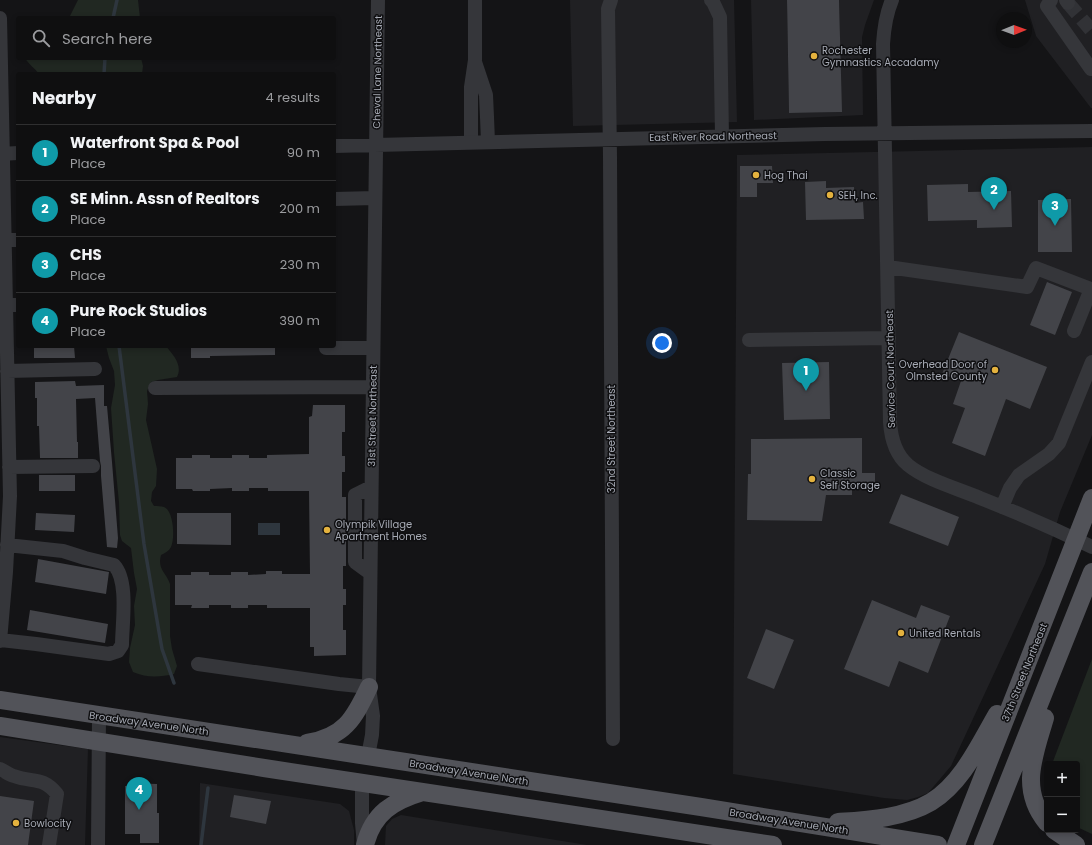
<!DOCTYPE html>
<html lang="en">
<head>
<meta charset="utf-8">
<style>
  :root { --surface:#0f0f10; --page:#1d1d1e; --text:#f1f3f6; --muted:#9b9c9f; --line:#2f2f30; --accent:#db2777 }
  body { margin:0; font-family:Poppins,sans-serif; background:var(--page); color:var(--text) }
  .controls { position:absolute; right:12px; bottom:12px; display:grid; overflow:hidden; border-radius:4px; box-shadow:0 2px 6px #0003 }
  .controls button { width:36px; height:36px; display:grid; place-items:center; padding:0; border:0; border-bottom:1px solid var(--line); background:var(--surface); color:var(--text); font:20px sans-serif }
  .compass { position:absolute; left:996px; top:12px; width:36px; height:36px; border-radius:50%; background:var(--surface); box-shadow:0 2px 6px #0003; rotate:89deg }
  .you { position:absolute; left:662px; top:343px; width:14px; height:14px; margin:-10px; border:3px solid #fff; border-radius:50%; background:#1a73e8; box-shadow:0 0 0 6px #1a73e833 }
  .badge { display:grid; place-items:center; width:26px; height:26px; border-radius:50%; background:var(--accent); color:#fff; font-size:13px; font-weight:700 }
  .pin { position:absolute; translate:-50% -33px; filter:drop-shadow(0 1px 2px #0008) }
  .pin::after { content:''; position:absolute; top:21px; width:14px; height:12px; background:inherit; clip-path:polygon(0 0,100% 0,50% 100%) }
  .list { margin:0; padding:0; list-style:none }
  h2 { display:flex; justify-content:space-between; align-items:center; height:52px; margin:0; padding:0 16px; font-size:17px }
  h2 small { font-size:13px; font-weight:400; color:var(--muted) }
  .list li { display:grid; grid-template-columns:26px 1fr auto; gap:12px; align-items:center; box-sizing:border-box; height:56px; padding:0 16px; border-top:1px solid var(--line) }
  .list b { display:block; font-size:15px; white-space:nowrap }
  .list p { margin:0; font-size:13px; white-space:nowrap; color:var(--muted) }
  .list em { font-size:13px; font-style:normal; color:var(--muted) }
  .icon { flex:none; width:22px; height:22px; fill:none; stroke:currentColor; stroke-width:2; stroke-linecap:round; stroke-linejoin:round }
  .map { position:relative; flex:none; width:1092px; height:845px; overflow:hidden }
  .search { position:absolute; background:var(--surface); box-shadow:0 2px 6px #0003; left:16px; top:16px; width:320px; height:44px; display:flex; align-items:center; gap:10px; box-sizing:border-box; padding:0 14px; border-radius:4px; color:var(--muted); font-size:15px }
  .panel { position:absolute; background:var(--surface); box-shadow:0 2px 6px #0003; left:16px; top:72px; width:320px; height:276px; border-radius:4px }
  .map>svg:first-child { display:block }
  .built { fill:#202023 }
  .green { fill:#212822 }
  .water { fill:#2e363e }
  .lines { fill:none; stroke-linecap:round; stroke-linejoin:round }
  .stream { stroke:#2e363e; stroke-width:3.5 }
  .building { fill:#434449 }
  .minor-tunnel { stroke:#313236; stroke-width:14; stroke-dasharray:14 7; stroke-linecap:butt }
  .minor { stroke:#35363a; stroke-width:14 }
  .major { stroke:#525359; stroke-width:18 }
  .poi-dot { fill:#e4b23e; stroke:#0f0f11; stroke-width:1.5 }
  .labels { text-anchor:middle; stroke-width:3; stroke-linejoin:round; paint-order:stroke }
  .poi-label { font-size:10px; fill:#a7abb5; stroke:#0f0f11; text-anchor:start }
  .street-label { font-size:10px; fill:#a7abb5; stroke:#0f0f11 }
</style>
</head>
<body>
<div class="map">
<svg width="1092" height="845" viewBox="0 0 1092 845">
  <rect width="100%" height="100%" fill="#141416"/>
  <path class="built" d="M570,0H734L737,122L573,126Z
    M751,0H787L789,113L841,112L839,0H874L865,25L862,37L863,115L754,120Z
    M1025,0H1092V108H1091L1036,36Z
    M1092,147V435L1060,512L1045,564L951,766L928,793L918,797L907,800L884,798L733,774L737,155Z
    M0,737L88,749L85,845H0Z
    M200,783L340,804L349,811L354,830V845H199Z
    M401,815L587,845H385L386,826L392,819Z"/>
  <path class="green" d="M78,0H138L140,18H69Z
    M25,58H141L143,66L142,74H39C35,68 29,65 25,58Z
    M106,346H166C173,355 183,365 177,377L158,380L151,382L147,391L148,404L146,420L157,469L156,486L152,492L151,501L154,506C157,506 161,506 164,507C174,511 175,539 171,547C169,551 165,553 161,555C157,569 166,572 170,584V636L172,649L177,666L174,674C160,677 147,678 133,672L129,662L130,648L135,625L134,606L137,589L134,573L131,548L122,541L120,535L119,502L114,452L111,408L115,385L114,371L109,358Z
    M1092,659V834L1077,827V764H1052Z"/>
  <path class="water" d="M258,523H280V535H258Z"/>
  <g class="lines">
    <path class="stream" d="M113,18L117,0
      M104,74L105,58
      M119,346L144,544L159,632L162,649L174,683
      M201,845L208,788"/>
  </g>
  <path class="building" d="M787,0H839L842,112L789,113Z
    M740,166H772L773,183H757V197H740Z
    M826,181V188L854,187L855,203L863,202L864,219L806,220L805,182Z
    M968,184V192L1011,191L1012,227L977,228V220L928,221L927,185Z
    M1071,199L1072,252H1038V200Z
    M1047,282L1072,292L1055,335L1030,325Z
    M959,332L1047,367L1030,409L1006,399L985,456L952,443L965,408L953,404L961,381L942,374Z
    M34,346H74L75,358H34Z
    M191,346H275V355L210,356V358H191Z
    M829,362L830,419L784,420L782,363Z
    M75,381L76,386L104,385V406H107L112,462L118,538L117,548L107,547L101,476V466L100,461L95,398L76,399L77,442H78V458H40L39,426H37V398H35V382Z
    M313,405H345V432H342V456H345V472H342V497H346V566H343V589H346V605H343V630H346V655L314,656V647H310V608H267V605H248V608H231V605H209V608H191L192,605H175V575H191V572H209V575H231V572H248V575L266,574V571H282V574H310L309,491H268V488H249V491H232V488L210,489V491H193L192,489H176V458H192V455H210V458H232V455H249V458H267V455L309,454V417L312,416Z
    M862,438V473H875V485H852V495H826L822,521L747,520L748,474H751V439Z
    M39,475H75V491H39Z
    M901,494L959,517L948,546L889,523Z
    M36,513L75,515L74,532L35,530Z
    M177,513H231V545L177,544Z
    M38,559L109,572L106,594L35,582Z
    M872,600L916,618L921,605L950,616L928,673L899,661L889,687L844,669Z
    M30,610L108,624L105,643L27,630Z
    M766,629L794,640L774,689L747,678Z
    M129,783L157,784V813H159V843H140V834H125V786H128Z
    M234,795L271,801L266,824L230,817Z
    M0,796L34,801L28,845H0Z"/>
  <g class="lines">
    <path class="minor-tunnel" d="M1068,3L1092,31"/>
    <path class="minor" d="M611,0L608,9L610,157L613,739
      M711,0L713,2L720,17L722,136
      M892,0C886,14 884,28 883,44L890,422C891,438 895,454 908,465C926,480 959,489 980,498C1018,513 1055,529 1092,547
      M1051,0L1047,6L1091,69
      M1066,0L1068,3
      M0,18L10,496L6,572L0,641
      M475,62L486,95L487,117L488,142
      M471,142V87L475,60V0
      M334,146L825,134L1092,131
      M0,154L18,153
      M334,199L375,198
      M4,240H18
      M888,267L1027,287L1036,268L1091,289L1074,331
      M0,305H18
      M749,340L889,338
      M326,348H373
      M7,371L95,369
      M155,388L373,387
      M9,467L93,466
      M1002,507L1010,488L1019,475L1049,454L1059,443L1092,362
      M370,573L355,562V495L371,487
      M0,640L36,644L109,654L118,651L122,645C122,624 129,581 114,565L85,558L63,551L7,545
      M198,664L339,684L369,687
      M368,756L372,735L373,716L369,687L378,0
      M0,769C5,771 9,775 14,776C33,783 42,776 57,794L49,845
      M362,782V823L364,845
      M98,845L99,716"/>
    <path class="major" d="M0,700L701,807L938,845
      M1045,718C1034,756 1019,789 1047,823
      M0,726L264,768L773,845
      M307,743C344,737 354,719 369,687
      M838,822C868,820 904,818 931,802C962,783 979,745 997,714
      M1054,830L1076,845
      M365,845C373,813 393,801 423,792
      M956,845L1092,498
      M983,845L1092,572"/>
  </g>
  <g class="poi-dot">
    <circle cx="814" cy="56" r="4"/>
    <circle cx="756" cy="175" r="4"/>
    <circle cx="830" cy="195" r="4"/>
    <circle cx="995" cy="370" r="4"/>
    <circle cx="812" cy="479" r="4"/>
    <circle cx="327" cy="530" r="4"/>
    <circle cx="901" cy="633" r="4"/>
    <circle cx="16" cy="823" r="4"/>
  </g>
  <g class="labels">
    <g class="poi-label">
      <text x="822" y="54">Rochester<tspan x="822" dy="12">Gymnastics Accadamy</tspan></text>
      <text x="764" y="179">Hog Thai</text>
      <text x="838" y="199">SEH, Inc.</text>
      <text x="987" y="368" text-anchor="end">Overhead Door of<tspan x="987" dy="12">Olmsted County</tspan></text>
      <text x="820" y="477">Classic<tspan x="820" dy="12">Self Storage</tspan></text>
      <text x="335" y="528">Olympik Village<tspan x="335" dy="12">Apartment Homes</tspan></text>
      <text x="909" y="637">United Rentals</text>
      <text x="24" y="827">Bowlocity</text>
    </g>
    <g class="street-label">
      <text transform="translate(377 72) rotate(-89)" y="4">Cheval Lane Northeast</text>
      <text transform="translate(713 136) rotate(-1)" y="4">East River Road Northeast</text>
      <text transform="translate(890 369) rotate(-91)" y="4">Service Court Northeast</text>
      <text transform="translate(372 416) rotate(-89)" y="4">31st Street Northeast</text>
      <text transform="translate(611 439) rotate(-90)" y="4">32nd Street Northeast</text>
      <text transform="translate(1024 672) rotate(-68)" y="4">37th Street Northeast</text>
      <text transform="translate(149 723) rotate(8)" y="4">Broadway Avenue North</text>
      <text transform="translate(469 772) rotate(9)" y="4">Broadway Avenue North</text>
      <text transform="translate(789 821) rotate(9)" y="4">Broadway Avenue North</text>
    </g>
  </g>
</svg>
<div class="controls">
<button>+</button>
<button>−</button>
</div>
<svg class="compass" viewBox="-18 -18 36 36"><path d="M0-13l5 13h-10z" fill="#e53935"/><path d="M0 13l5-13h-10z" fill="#9b9c9f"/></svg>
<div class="you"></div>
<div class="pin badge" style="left:806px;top:391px;background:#0f9aa8">1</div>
<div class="pin badge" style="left:994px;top:210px;background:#0f9aa8">2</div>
<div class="pin badge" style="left:1055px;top:226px;background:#0f9aa8">3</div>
<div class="pin badge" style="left:139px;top:810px;background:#0f9aa8">4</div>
<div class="search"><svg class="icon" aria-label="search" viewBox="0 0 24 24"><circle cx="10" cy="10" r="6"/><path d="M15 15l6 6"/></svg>Search here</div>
<section class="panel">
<h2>Nearby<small>4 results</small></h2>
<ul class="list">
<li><span class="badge" style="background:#0f9aa8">1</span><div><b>Waterfront Spa &amp; Pool</b><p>Place</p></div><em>90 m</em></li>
<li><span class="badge" style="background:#0f9aa8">2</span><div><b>SE Minn. Assn of Realtors</b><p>Place</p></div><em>200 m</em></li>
<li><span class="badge" style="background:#0f9aa8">3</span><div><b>CHS</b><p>Place</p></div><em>230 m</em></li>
<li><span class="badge" style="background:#0f9aa8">4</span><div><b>Pure Rock Studios</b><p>Place</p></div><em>390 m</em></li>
</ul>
</section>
</div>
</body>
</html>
